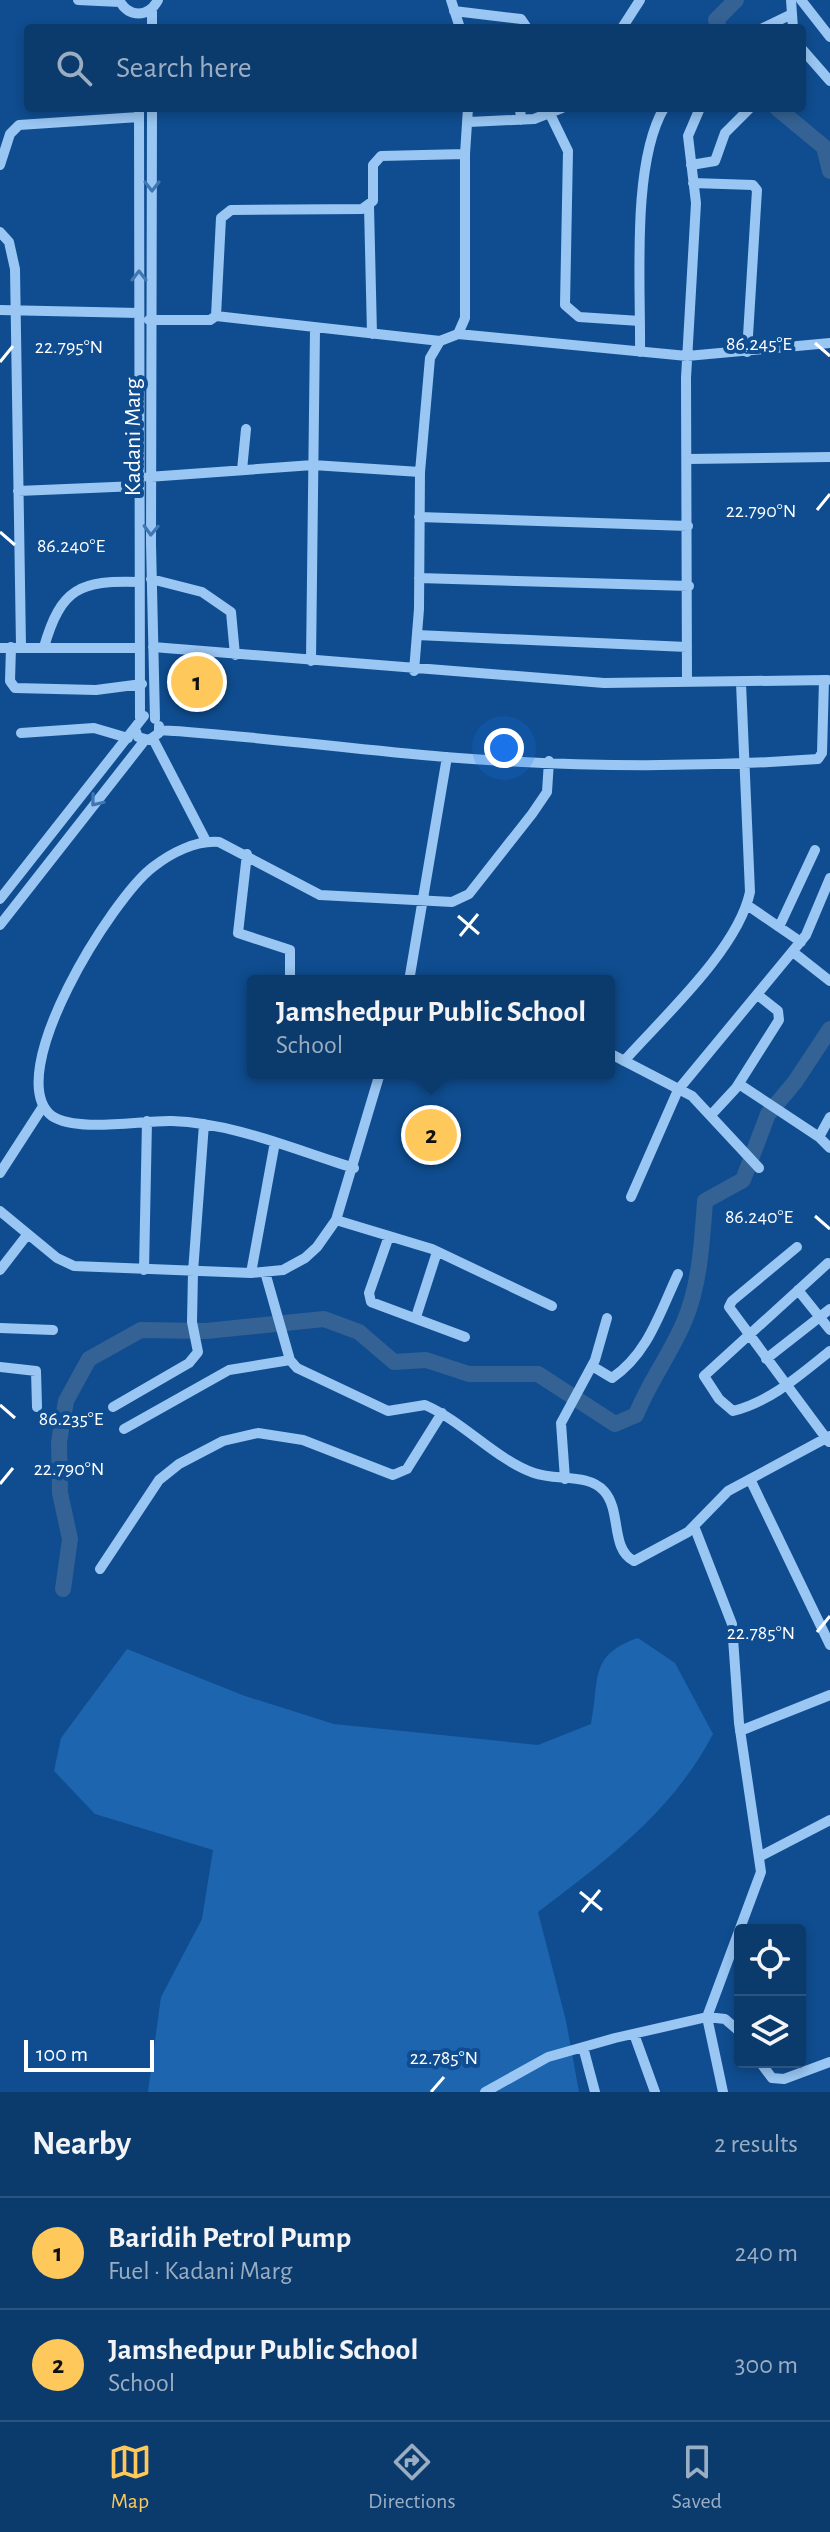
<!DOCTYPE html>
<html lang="en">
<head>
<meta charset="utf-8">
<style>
  :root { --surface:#0b3a6c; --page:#144172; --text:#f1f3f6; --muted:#9aadc2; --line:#2b547f; --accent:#ffc85b }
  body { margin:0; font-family:"Alegreya Sans",sans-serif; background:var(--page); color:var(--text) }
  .controls { position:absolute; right:24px; bottom:24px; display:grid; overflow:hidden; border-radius:8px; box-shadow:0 4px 12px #0003 }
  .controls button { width:72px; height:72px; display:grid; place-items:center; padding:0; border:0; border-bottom:2px solid var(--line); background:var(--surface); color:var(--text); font:40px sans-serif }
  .scale { position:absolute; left:24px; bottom:20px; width:130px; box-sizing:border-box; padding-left:8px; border:4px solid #fff; border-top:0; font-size:22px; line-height:28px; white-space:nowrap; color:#fff; -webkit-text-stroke:6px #0f4d90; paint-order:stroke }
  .you { position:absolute; left:504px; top:748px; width:28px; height:28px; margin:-20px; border:6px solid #fff; border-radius:50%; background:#1a73e8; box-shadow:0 0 0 12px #1a73e833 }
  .badge { display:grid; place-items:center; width:52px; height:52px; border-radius:50%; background:var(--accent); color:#111; font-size:26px; font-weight:700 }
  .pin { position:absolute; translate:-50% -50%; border:4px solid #fff; box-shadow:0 2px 8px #0006 }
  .popup { position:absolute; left:247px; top:975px; width:368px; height:104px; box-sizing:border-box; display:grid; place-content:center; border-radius:8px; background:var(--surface); filter:drop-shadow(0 2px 6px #0005); font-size:26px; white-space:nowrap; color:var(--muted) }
  .popup b { font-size:30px; color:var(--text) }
  .popup::after { content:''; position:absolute; left:50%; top:100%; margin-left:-16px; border:16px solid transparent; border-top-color:var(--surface) }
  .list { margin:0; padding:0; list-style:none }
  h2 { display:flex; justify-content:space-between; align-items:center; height:104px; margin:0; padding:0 32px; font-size:34px }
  h2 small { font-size:26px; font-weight:400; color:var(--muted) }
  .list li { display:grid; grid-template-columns:52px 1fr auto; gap:24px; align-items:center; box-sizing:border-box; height:112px; padding:0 32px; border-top:2px solid var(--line) }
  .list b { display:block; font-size:30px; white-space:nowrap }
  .list p { margin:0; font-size:26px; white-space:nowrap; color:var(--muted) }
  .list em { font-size:26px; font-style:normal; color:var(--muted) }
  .icon { flex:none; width:44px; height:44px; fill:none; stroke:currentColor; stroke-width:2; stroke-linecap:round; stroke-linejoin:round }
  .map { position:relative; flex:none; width:830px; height:2092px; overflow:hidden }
  .search { position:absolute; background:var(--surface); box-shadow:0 4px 12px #0003; left:24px; right:24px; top:24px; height:88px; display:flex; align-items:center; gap:20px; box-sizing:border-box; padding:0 28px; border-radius:8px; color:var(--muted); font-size:30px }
  .sheet { height:328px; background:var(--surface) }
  nav { display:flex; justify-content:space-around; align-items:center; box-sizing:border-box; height:112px; border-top:2px solid var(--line); background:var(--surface); font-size:22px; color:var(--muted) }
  nav a { display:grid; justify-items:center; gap:4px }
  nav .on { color:var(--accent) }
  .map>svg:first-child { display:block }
  .green { fill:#1d65ae }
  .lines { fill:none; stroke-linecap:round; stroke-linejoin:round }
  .river { stroke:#346294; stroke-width:16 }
  .minor { stroke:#99c6f3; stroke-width:10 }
  .oneway { stroke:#3f77b3 }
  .ticks { fill:none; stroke:#fff; stroke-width:3 }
  .labels { text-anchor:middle; stroke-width:8; stroke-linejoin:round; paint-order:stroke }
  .street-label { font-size:24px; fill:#fff; stroke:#0f4d90 }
  .ticks-label { font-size:20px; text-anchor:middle; fill:#fff; stroke:#0f4d90; stroke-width:8; stroke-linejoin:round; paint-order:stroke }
</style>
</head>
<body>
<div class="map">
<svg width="830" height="2092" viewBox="0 0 830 2092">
  <rect width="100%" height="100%" fill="#0f4d90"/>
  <path class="green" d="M638,1638L675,1663L713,1734C672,1812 607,1860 538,1912L566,2021L579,2092H148L161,1997L202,1919L213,1850L95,1814L54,1771L61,1738L127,1649L245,1696L334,1724L538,1745L591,1724C600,1680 588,1655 638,1638Z"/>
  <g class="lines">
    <path class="river" d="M719,28L716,20L736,0
      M777,108L824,147L830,171
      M63,1589L70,1539L60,1493L59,1442L66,1401L89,1359L141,1330L206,1331L324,1319L359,1332L394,1362L426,1360L469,1374H538L615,1424L636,1415C649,1382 670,1355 684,1322C700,1285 702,1242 705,1201L743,1180L768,1114L795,1082L830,1029"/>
    <path class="minor" d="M78,0L120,2
      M119,0C129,18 148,18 158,0
      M451,0L460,28
      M791,0L793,28
      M801,0L830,37
      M152,9V28
      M454,11L521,19L527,28
      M622,28L640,0
      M763,28L792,14
      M802,49L830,81
      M139,108L140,718
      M152,108L151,544L155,719
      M520,108L521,120
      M550,114L568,151L565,305L579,317L640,321
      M469,122L534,119L562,108
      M0,165L10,134L19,125L139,117
      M691,165L715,161L725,133L750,108
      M693,183L753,185L757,190L747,352
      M369,206L372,334
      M0,232L9,242L15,269L21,646
      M0,310L139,313
      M216,316L440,341
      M149,320H210L216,316L221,218L231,210L362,209L373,201V165L381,156L465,154
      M458,334L687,356L830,343
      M640,352C641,286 631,164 664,108
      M688,459L830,457
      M242,470L246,429
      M148,477L313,465L420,472
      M18,491L138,486
      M419,517L688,526
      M419,578L689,586
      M151,579L202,592L231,612L235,655
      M417,635L687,647
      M11,647L10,681L15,688L96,690L142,684
      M44,647C61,588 80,580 139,582
      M153,647L604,683L828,680
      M0,648H140
      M311,661L315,329
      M414,671L419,609L420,472L430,358L440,341L458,334L465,318V154L468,108
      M687,682L686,378L696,203L688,136L700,108
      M135,729L138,737L149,740L159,733V726
      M160,730C255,736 350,749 445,757C569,767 694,768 818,759L822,753L824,680
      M21,733L94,728L128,738
      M153,739L206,841
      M247,854L238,933L290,950V981
      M0,899L144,716
      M747,905L801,942
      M0,925L145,740
      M779,927L815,850
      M793,952L830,981
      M409,981L447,757
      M609,1053L692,1096L759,1168
      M624,1061C664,1016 738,949 750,892L741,683
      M739,1084L819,1137
      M711,1115L736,1088L779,1020L778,1011L759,996
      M830,1117L819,1137L830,1148
      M354,1168C295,1150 234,1123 172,1121C141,1120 78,1133 52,1116C0,1076 113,897 153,867C171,853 196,840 219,842L320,895L452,902L469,894L532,814L547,792L549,761
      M0,1173L42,1108
      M631,1197L678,1090L806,935L830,878
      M0,1211L57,1258L74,1266L251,1273L283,1270L305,1258L317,1247L336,1220L380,1073
      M336,1220L432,1249L552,1306
      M389,1236L369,1293L371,1302L465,1337
      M797,1247L732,1301L729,1307L829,1442
      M828,1263L704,1376L719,1399L733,1411C770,1402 800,1375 830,1351
      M0,1270L27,1235
      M144,1270L147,1121
      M265,1272L290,1360L297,1368L388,1411L425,1405C464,1422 495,1459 534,1473C556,1481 588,1473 604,1491C622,1511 610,1549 634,1561L688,1532L728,1491L830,1436
      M251,1273L275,1142
      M798,1290L830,1330
      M416,1317L437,1252
      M0,1328L53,1330
      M766,1359L830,1309
      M592,1366L612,1378C648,1354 660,1312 678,1274
      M0,1367L36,1371L37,1407
      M113,1407L189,1363L198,1352L192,1322L193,1272L204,1124
      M124,1429L229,1370L290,1360
      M565,1479L561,1423L595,1360L607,1318
      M750,1479L830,1645
      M694,1526L732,1624L739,1723L761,1872L707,2017L723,2092
      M100,1569L159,1480L179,1464L223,1441L258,1433L303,1440L393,1475L407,1469L442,1413
      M740,1731L830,1695
      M759,1857L830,1820
      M634,2034L655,2092
      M583,2047L595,2092
      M760,2062L772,2078L784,2079L830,2062
      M485,2092L548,2057L615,2038L707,2017L725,2019L740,2032"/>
  </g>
  <defs><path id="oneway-chevron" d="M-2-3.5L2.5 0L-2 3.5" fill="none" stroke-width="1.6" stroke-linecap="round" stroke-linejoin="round" transform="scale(2)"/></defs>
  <g class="oneway">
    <use href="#oneway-chevron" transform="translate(152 186) rotate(90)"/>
    <use href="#oneway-chevron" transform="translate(139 276) rotate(-90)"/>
    <use href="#oneway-chevron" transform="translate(151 530) rotate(92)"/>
    <use href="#oneway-chevron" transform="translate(96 801) rotate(129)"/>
  </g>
  <path class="ticks" d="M815,343L830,356M0,362L13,346M817,510L830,494M0,532L15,545M458,916L479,934M460,936L478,914M815,1216L830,1229M0,1405L15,1418M0,1484L13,1468M817,1632L830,1616M580,1892L602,1910M582,1912L600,1890M431,2092L444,2077"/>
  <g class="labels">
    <g class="street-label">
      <text transform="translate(132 437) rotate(-90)" y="8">Kadani Marg</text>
    </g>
  </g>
  <g class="ticks-label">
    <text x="759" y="350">86.245°E</text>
    <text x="69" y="353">22.795°N</text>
    <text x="761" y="517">22.790°N</text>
    <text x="71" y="552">86.240°E</text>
    <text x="759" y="1223">86.240°E</text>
    <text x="71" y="1425">86.235°E</text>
    <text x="69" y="1475">22.790°N</text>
    <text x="761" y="1639">22.785°N</text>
    <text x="444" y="2064">22.785°N</text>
  </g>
</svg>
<div class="controls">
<button><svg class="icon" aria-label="locate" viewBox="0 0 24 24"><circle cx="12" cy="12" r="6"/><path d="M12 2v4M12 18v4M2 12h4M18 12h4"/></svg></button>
<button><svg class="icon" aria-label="layers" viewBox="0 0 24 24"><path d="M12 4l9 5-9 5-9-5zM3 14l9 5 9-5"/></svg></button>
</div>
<div class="scale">100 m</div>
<div class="you"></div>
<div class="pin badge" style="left:197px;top:682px">1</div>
<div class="pin badge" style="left:431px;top:1135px">2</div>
<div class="popup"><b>Jamshedpur Public School</b>School</div>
<div class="search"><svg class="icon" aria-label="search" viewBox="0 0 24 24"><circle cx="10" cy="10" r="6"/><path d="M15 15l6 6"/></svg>Search here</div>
</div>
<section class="sheet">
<h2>Nearby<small>2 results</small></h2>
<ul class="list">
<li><span class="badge">1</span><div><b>Baridih Petrol Pump</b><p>Fuel · Kadani Marg</p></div><em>240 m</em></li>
<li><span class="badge">2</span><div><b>Jamshedpur Public School</b><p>School</p></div><em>300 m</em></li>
</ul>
</section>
<nav>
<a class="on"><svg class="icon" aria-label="map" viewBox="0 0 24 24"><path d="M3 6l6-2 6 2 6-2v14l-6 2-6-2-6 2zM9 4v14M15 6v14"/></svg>Map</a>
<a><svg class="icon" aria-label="directions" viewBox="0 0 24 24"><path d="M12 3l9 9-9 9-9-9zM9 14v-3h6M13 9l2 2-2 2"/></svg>Directions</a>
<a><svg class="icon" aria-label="saved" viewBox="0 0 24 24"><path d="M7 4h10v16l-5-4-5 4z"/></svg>Saved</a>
</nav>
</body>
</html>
